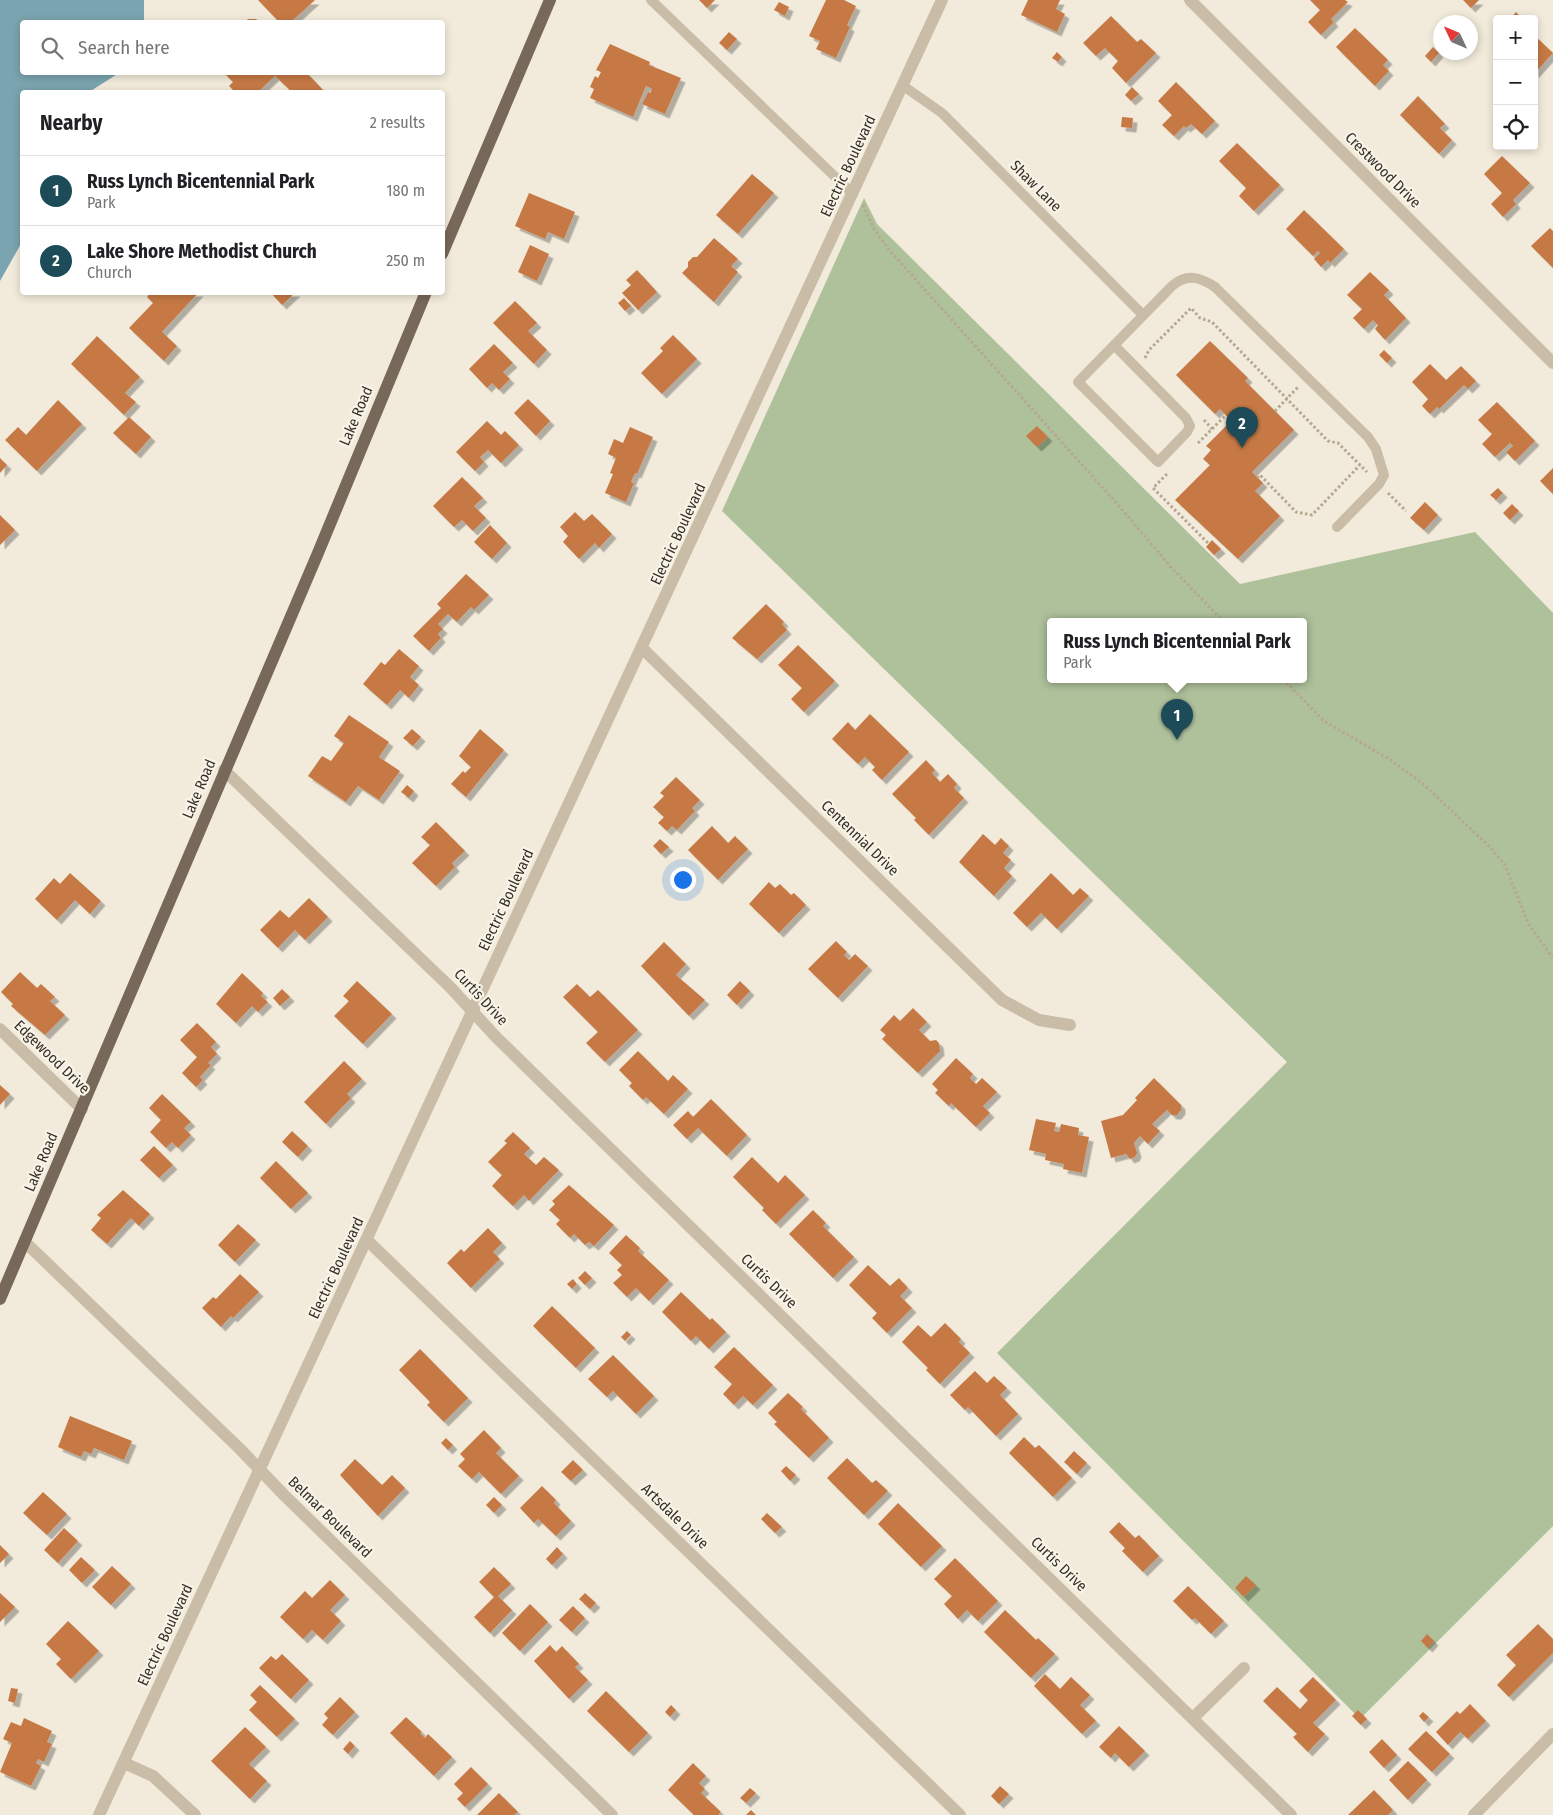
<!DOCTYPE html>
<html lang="en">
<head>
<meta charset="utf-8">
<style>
  :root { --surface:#fff; --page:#f6f6f6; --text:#202124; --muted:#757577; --line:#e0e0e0; --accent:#1d4b58 }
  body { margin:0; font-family:"Fira Sans Condensed",sans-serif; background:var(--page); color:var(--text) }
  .controls { position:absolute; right:15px; top:15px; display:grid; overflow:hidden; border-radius:5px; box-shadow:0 2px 8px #0003 }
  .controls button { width:45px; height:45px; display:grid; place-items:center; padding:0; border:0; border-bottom:1px solid var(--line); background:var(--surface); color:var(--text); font:25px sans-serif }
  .compass { position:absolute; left:1433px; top:15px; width:45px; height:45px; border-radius:50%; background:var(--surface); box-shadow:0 2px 8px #0003; rotate:314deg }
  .you { position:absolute; left:682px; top:879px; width:18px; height:18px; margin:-12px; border:4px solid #fff; border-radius:50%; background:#1a73e8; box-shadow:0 0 0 8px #1a73e833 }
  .badge { display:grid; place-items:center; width:32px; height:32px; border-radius:50%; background:var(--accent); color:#fff; font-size:16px; font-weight:700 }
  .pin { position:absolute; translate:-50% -41px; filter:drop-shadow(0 1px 2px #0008) }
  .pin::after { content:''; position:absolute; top:26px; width:18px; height:15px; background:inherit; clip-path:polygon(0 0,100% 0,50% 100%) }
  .popup { position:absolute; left:1047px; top:618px; width:260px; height:65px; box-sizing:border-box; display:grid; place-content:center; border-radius:5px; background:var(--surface); filter:drop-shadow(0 1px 4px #0005); font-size:16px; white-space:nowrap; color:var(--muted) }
  .popup b { font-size:19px; color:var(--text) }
  .popup::after { content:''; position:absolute; left:50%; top:100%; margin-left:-10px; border:10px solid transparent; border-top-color:var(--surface) }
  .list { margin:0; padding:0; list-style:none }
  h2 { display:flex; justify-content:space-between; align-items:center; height:65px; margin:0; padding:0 20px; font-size:21px }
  h2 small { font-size:16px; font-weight:400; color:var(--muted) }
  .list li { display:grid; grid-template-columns:32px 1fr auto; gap:15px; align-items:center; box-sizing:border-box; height:70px; padding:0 20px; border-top:1px solid var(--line) }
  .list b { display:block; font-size:19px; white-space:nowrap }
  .list p { margin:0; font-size:16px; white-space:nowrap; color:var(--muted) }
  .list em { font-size:16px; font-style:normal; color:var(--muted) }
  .icon { flex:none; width:28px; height:28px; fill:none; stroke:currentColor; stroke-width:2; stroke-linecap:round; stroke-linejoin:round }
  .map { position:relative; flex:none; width:1553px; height:1815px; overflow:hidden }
  .search { position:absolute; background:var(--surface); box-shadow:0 2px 8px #0003; left:20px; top:20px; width:425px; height:55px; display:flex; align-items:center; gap:12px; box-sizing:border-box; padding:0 18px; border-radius:5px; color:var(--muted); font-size:19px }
  .panel { position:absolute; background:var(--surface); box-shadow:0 2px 8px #0003; left:20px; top:90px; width:425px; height:205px; border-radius:5px }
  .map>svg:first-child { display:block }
  .green { fill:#aec19b; fill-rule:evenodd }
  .water { fill:#7aa4af }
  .building { fill:#c67945; filter:url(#shadow) }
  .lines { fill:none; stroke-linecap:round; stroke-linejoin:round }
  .path { stroke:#b6a791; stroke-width:3; stroke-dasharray:2.5 2.5; stroke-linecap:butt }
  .service { stroke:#cabda7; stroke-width:10 }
  .minor { stroke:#cabda7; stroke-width:12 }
  .tertiary { stroke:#cabda7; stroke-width:12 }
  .primary { stroke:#786859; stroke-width:12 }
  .labels { text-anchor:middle; stroke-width:4.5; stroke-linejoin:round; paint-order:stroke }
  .street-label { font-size:15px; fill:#362f28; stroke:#f9f4e8 }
</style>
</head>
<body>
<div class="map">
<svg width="1553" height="1815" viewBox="0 0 1553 1815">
  <defs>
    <filter id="shadow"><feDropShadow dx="4.5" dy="4.5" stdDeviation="0" flood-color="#0004"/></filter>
  </defs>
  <rect width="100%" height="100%" fill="#f2ebdb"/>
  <path class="green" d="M864,198L877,224L1240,584L1475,532L1553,613V1526L1360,1719L997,1353L1287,1062L722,511ZM1051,621H1303V679H1051Z"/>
  <path class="water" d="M0,0H144V22H22V72L119,73L89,92H22V242L0,281Z"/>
  <path class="building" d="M258,0H315L291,22H279Z
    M699,0H715L707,8Z
    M826,0H844L856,6L847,25L850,27L836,58L816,49L820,41L809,36Z
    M1028,0H1060L1056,9L1065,14L1057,32L1021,15Z
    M1310,0H1345L1348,2L1331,19L1334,22L1321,35L1308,22L1320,10Z
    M1463,0H1479L1471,8Z
    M779,2L789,7L785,16L774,10Z
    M1516,12L1523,19H1510Z
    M1111,16L1137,42L1141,39L1156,53L1126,83L1112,68L1118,61L1105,48L1096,56L1083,43Z
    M248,19H256L260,22H245Z
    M1355,28L1388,60L1383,65L1389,71L1375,86L1336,47Z
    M729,32L737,39L727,50L719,43Z
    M1534,35L1553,53L1534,74Z
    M610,44L650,62L649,65L681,78L665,114L642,104L648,92L650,93L652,89L646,86L633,117L590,98L594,89L590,87L595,76L598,78L601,72L596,70Z
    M1433,47L1439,53L1431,62L1425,56Z
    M1057,52L1062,57L1058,62L1052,58Z
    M223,72H306L324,91L292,92L275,76L258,92H235L229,86L233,82Z
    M1176,82L1215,121L1202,134L1191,124L1186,128L1184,126L1174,136L1162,125L1172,115L1158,101Z
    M1132,87L1139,94L1131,101L1125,95Z
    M1418,96L1445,124L1440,128L1452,140L1439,154L1400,115Z
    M1122,117L1133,118L1132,128L1121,127Z
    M1237,143L1280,185L1254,211L1239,196L1246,188L1219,161Z
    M1502,156L1530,183L1513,200L1516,204L1503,217L1491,204L1502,193L1484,174Z
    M752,174L774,193L738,234L716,215Z
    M529,193L575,212L564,239L548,232L545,239L515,226Z
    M1304,210L1344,249L1330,263L1328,260L1321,267L1314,259L1320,253L1318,251L1313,256L1286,229Z
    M1550,228L1553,231V268L1531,246Z
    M714,238L738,259L731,266L738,272L714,302L682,273L688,267V262L693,257H697Z
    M530,245L549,254L537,281L518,272Z
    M637,270L657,292L638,310L622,293L631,285L626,280Z
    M1370,272L1389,290L1384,295L1406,318L1385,340L1375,329L1378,325L1373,320L1364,329L1353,318L1362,309L1347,295Z
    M151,292H199L162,332L177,346L164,361L129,328L153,303L147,297Z
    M270,292H296L282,305Z
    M624,298L631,306L625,311L618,303Z
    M515,301L537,323L528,331L547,350L534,364L493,323Z
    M673,335L697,359L662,394L641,373L663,351L660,348Z
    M97,336L140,377L125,393L136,402L124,415L71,364Z
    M1210,341L1248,378L1245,381L1294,430L1252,472L1263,483L1255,491L1280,516L1238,559L1175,500L1210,465L1203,459L1211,450L1206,446L1231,421L1220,409L1215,414L1176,375Z
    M494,344L513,363L503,372L510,379L499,390L492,383L487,388L469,369Z
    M1384,350L1392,358L1387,363L1379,355Z
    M1430,364L1446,380L1461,366L1476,381L1468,389L1464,385L1439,409L1437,407L1430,414L1422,406L1428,399L1412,382Z
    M528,399L550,421L536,436L514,413Z
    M58,400L82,424L37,471L5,440L18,427L26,435Z
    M1497,402L1535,441L1515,461L1506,452L1513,446L1510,443L1495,457L1482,444L1492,434L1478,420Z
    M129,417L151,437L136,454L113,433Z
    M487,421L501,435L505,431L519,445L501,463L488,450L480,457L484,462L475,471L456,452Z
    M1037,426L1048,437L1037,447L1026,436Z
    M630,427L653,437L637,474L635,473L631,482L634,483L626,502L605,493L613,474L610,473L616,458L608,454L614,439L623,443Z
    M0,458L7,465L0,473Z
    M1553,468V494L1540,481Z
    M462,477L483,498L474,506L486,518L473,531L462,520L454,527L433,506Z
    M1498,488L1503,493L1496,500L1490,495Z
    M1425,502L1438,515L1424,530L1410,518Z
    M1512,504L1519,511L1510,520L1503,513Z
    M575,512L584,521L592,514L612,534L599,548L595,543L579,559L563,542L568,536L560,527Z
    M0,515L15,530L0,545Z
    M490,525L507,543L492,559L474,542Z
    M1212,540L1221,549L1214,555L1206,547Z
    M466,574L489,595L474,610L471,607L457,622L448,614L438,624L443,629L438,634L441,638L429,651L413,636L441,608L437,604Z
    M766,604L784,622L782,624L787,630L757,659L732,638Z
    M798,645L835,681L804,712L791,699L802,688L778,665Z
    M399,649L419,666L410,677L419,685L409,698L400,690L387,705L363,684L381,662L385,665Z
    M870,714L909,752L882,780L872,770L875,767L865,757L858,764L832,739L848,722L855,730Z
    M349,715L389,742L379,757L400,771L379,800L358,786L346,802L308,776L322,756L331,761L344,743L334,736Z
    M412,729L421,737L413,746L403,738Z
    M480,729L504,750L466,797L451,784L463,771L465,773L471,767L459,756Z
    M926,760L935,770L932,773L940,782L948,774L957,784L954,788L964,798L929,835L914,820L916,818L892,794Z
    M676,777L700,800L692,808L695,811L677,830L672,826L667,831L658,823L664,817L653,807L664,796L660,793Z
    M407,785L414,791L409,798L401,792Z
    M436,822L465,851L452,863L455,867L436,886L412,863L430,845L421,837Z
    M712,826L728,843L735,836L748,849L718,880L688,850Z
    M983,834L995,845L1001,838L1009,846L1003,853L1011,860L1004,868L1012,876L994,896L959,862Z
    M660,839L669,847L661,854L653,846Z
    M70,873L101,901L90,914L75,900L57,920L35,899L54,878L60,884Z
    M1051,873L1073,895L1080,888L1089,896L1057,929L1041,913L1027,927L1013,913Z
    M769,882L775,888L780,884L791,895L794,893L806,905L779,933L749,904Z
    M309,898L328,917L305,940L295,930L278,948L260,930L280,910L289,918Z
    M836,941L847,952L844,955L849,960L855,954L868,966L838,998L808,969Z
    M664,942L686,964L676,975L705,1000L689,1016L641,966Z
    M20,972L37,988L41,984L55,997L50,1001L65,1015L45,1035L11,1006L13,1004L1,992Z
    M242,973L263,993L261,996L268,1002L258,1012L252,1006L236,1023L216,1004Z
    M357,981L392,1014L363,1044L334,1016L349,1001L343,996Z
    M740,981L750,991L737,1005L727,995Z
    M577,984L590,997L598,990L638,1030L605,1062L586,1043L598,1032L563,997Z
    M282,989L290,997L280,1006L273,998Z
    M913,1008L927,1022L919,1030L930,1041L936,1040L939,1043L940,1051L918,1073L882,1039L886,1035L880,1030L894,1015L900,1021Z
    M197,1023L216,1042L211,1047L217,1054L208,1063L211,1065L200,1077L203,1080L196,1087L182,1073L197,1057L180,1040Z
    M638,1051L668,1081L673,1075L688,1089L664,1114L646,1097L643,1100L629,1086L632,1083L619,1070Z
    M956,1058L973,1074L970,1078L976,1084L982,1078L997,1092L983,1106L990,1113L976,1127L951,1103L949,1106L935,1093L938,1090L932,1084Z
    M344,1061L362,1079L347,1094L351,1098L326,1124L304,1102Z
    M1154,1078L1181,1105V1110L1177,1115H1172L1167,1110L1152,1124L1160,1131L1148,1144L1140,1136L1134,1143L1137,1153L1135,1157L1130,1159L1126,1154L1111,1158L1101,1121L1123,1115L1137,1100L1135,1098Z
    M0,1085L10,1094L0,1105Z
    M162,1094L191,1122L184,1128L191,1135L178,1148L172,1142L166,1148L150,1132L161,1120L149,1108Z
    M711,1099L747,1135L727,1156L698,1128L687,1139L673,1125L688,1111L693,1117Z
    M1036,1119L1056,1123L1054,1131L1059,1132L1061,1124L1079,1128L1078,1135L1089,1137L1082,1173L1063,1169L1064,1164L1045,1160L1046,1154L1029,1150Z
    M292,1131L308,1146L298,1157L282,1142Z
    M513,1132L530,1148L524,1154L536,1165L544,1157L559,1170L529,1201L524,1195L513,1206L492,1186L502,1175L488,1162L507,1143L504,1141Z
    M154,1146L173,1165L159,1178L140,1160Z
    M752,1157L778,1183L785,1175L805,1195L776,1224L762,1210L764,1208L733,1177Z
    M276,1161L308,1193L291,1209L260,1178Z
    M569,1185L614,1225L594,1246L589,1242L585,1245L574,1234L570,1238L556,1224L560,1220L549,1210L555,1204L552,1201Z
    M123,1190L150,1214L139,1226L131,1218L107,1244L91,1230L101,1218L97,1215Z
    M813,1210L826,1223L823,1226L854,1257L833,1278L789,1234Z
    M238,1224L256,1240L235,1262L218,1245Z
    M488,1228L502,1243L493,1252L500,1259L471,1288L447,1263L461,1249L464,1252Z
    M626,1235L640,1248L638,1251L669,1280L649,1301L636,1288L627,1297L613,1283L622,1275L617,1270L622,1265L609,1253Z
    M868,1265L890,1286L899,1278L908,1288L900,1296L912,1308L887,1333L872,1318L877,1313L849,1285Z
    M585,1271L592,1278L585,1285L578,1278Z
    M240,1274L259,1292L233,1318L231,1316L221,1327L202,1308L213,1297L216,1299Z
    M573,1279L577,1284L572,1289L567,1284Z
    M681,1292L710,1320L712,1318L726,1332L709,1349L696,1336L691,1341L662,1312Z
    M552,1306L595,1348L576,1368L533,1326Z
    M945,1323L961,1339L959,1342L970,1353L940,1384L926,1370L928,1368L902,1342L918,1325L931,1337Z
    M627,1331L631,1335L625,1341L621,1337Z
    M734,1347L773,1385L753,1405L743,1396L734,1405L723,1394L732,1384L714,1367Z
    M420,1349L468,1398L444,1422L427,1405L430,1402L399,1370Z
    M613,1355L654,1396L636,1414L613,1391L607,1397L588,1379Z
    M975,1371L987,1383L994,1376L1007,1388L1000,1395L1018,1414L996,1436L968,1407L965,1410L950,1395Z
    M788,1393L803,1407L801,1409L829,1438L809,1458L774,1424L777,1422L768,1413Z
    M70,1416L132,1441L124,1460L94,1448L91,1454L84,1451L81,1457L58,1447Z
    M484,1430L501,1448L496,1453L519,1476L501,1494L479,1472L472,1479L458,1466L465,1459L460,1454Z
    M1024,1437L1035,1448L1039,1445L1072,1478L1053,1497L1009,1453Z
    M446,1438L453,1445L448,1450L441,1443Z
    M1074,1451L1087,1463L1077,1474L1064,1462Z
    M847,1458L872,1483L876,1480L888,1491L864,1515L827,1478Z
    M355,1459L382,1485L392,1475L405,1488L378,1516L340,1475Z
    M573,1460L583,1470L571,1481L561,1472Z
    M786,1466L796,1475L790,1481L781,1471Z
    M542,1486L556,1500L554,1503L571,1521L556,1536L538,1519L534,1523L520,1508Z
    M43,1492L67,1514L47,1535L23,1513Z
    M494,1497L502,1505L494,1513L486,1505Z
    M898,1503L942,1546L921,1567L878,1524Z
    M767,1513L782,1527L775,1533L761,1519Z
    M1119,1522L1135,1538L1139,1535L1159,1556L1143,1572L1122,1551L1125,1548L1109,1532Z
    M64,1528L78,1541L58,1563L44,1550Z
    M0,1545L9,1554L0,1563Z
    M557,1547L563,1554L552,1565L546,1559Z
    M81,1557L95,1570L82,1583L69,1570Z
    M955,1558L998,1601L978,1621L967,1610L958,1619L944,1604L952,1596L934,1579Z
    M112,1566L131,1584L111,1605L92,1587Z
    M494,1567L511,1584L498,1596L512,1610L490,1633L474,1617L494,1597L479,1582Z
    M1246,1576L1256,1585L1244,1597L1235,1588Z
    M330,1580L345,1595L330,1610L341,1621L323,1640L312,1630L303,1639L280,1617L305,1591L312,1598Z
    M1188,1586L1224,1621L1211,1634L1195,1618L1192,1620L1173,1601Z
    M0,1593L15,1607L0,1622Z
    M585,1593L596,1603L590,1609L579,1599Z
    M530,1604L548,1622L520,1651L502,1633Z
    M573,1606L585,1618L572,1632L559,1620Z
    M1005,1610L1036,1640L1038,1638L1055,1654L1031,1678L984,1632Z
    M68,1621L99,1651L71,1679L56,1664L61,1659L46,1644Z
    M1538,1624L1553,1639V1653L1509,1697L1497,1685L1516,1665L1506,1655Z
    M1427,1634L1434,1641L1428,1648L1421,1641Z
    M550,1645L556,1652L562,1646L579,1664L575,1667L588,1680L569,1699L534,1661Z
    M282,1654L309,1680L291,1699L259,1668L271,1656L276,1660Z
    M1045,1674L1060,1689L1071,1677L1090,1695L1080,1705L1096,1721L1082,1734L1034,1686Z
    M1313,1677L1336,1700L1313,1723L1325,1734L1308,1752L1293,1737L1297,1734L1263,1701L1277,1687L1300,1709L1308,1700L1299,1691Z
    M260,1685L295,1719L277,1737L249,1710L257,1702L250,1695Z
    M11,1688L18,1689L15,1703L8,1701Z
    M606,1691L648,1733L629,1752L587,1711Z
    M340,1697L355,1712L333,1735L322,1725L328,1718L324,1714Z
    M1470,1704L1486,1721L1468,1739L1460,1732L1448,1745L1436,1732L1457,1711L1460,1714Z
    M671,1705L676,1710L670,1717L665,1712Z
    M1358,1710L1367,1719L1361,1725L1352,1716Z
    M1423,1712L1429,1717L1424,1722L1419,1716Z
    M406,1717L422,1732L420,1733L425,1738L428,1734L452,1757L434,1776L390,1733Z
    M24,1718L52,1731L47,1742L52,1744L44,1762L38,1759L36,1763L41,1766L31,1786L0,1772L12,1743L3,1739L11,1722L21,1726Z
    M1119,1726L1145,1751L1129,1767L1115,1753L1111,1758L1099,1747Z
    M245,1727L266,1747L249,1764L267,1781L250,1799L211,1761Z
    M1426,1731L1450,1754L1432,1772L1408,1749Z
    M1382,1739L1397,1755L1384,1768L1369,1752Z
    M350,1741L355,1746L348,1754L343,1749Z
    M1408,1761L1427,1780L1408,1800L1389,1780Z
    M693,1763L706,1776L699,1783L705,1789L701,1793L721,1812L718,1815H694L668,1790Z
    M471,1767L488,1784L465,1807L457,1799L463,1793L454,1784Z
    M1000,1786L1009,1794L999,1804L991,1796Z
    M750,1788L756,1793L746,1803L740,1798Z
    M1374,1790L1393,1810L1388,1815H1348Z
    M499,1793L518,1812L514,1815H477Z
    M751,1810L756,1815H746Z"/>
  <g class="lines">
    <path class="path" d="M863,205L874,229L890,251L1120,507L1170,566L1223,621
      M1145,358L1149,350L1191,308L1200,318L1212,322L1328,441L1338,443L1367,472
      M1275,411L1299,386
      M1204,420L1212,429
      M1198,443L1226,415
      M1167,474L1153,488L1209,544
      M1257,478L1260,475L1296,512L1312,515L1360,465
      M1388,493L1406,511
      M1283,679L1324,721L1389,759L1422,783L1490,847L1505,865L1528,923L1553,958"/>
    <path class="service" d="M651,0L853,194
      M902,85L942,113L1143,315
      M1114,345L1186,418L1190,426L1187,432L1158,462L1078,382L1172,286C1187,273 1200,277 1215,287L1368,437L1376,449L1384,475L1379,484L1337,527"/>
    <path class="minor" d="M1190,0L1553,363
      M643,649L1002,1000L1039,1020L1070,1025
      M224,770L450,987L496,1037L1291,1815
      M0,1029L82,1109
      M367,1240L960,1815
      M25,1242L240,1449L284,1495L612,1815
      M1193,1718L1244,1668
      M124,1763L153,1776L195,1815
      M1474,1815L1553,1734"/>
    <path class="tertiary" d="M99,1815L942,0"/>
    <path class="primary" d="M442,254L550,0
      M0,1299L318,553L426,292"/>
  </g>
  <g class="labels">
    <g class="street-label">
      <text transform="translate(848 166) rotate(-65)" y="5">Electric Boulevard</text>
      <text transform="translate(1383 170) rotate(45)" y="5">Crestwood Drive</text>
      <text transform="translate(1036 186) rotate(45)" y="5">Shaw Lane</text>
      <text transform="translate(356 416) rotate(-67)" y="5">Lake Road</text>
      <text transform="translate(678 534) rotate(-65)" y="5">Electric Boulevard</text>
      <text transform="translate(199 789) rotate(-67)" y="5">Lake Road</text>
      <text transform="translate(860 838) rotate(44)" y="5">Centennial Drive</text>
      <text transform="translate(506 900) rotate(-65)" y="5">Electric Boulevard</text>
      <text transform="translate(481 997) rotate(47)" y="5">Curtis Drive</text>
      <text transform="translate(52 1057) rotate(44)" y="5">Edgewood Drive</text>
      <text transform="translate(41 1162) rotate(-67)" y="5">Lake Road</text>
      <text transform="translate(336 1268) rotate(-65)" y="5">Electric Boulevard</text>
      <text transform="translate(769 1281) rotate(44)" y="5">Curtis Drive</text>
      <text transform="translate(675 1516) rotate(44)" y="5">Artsdale Drive</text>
      <text transform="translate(330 1517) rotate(44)" y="5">Belmar Boulevard</text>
      <text transform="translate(1059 1564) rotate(44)" y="5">Curtis Drive</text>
      <text transform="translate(165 1635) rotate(-65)" y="5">Electric Boulevard</text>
    </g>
  </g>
</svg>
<div class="controls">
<button>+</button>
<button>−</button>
<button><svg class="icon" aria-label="locate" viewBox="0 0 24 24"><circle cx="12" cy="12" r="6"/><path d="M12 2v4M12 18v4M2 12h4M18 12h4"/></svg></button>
</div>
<svg class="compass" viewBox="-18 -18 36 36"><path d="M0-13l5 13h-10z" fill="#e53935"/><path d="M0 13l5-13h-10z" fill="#757577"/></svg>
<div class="you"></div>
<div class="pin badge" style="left:1177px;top:740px">1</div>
<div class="popup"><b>Russ Lynch Bicentennial Park</b>Park</div>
<div class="pin badge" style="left:1242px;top:448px">2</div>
<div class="search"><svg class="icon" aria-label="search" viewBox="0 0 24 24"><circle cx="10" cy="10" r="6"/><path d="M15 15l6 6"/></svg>Search here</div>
<section class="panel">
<h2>Nearby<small>2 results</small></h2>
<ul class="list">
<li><span class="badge">1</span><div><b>Russ Lynch Bicentennial Park</b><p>Park</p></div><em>180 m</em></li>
<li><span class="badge">2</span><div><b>Lake Shore Methodist Church</b><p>Church</p></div><em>250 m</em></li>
</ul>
</section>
</div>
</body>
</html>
